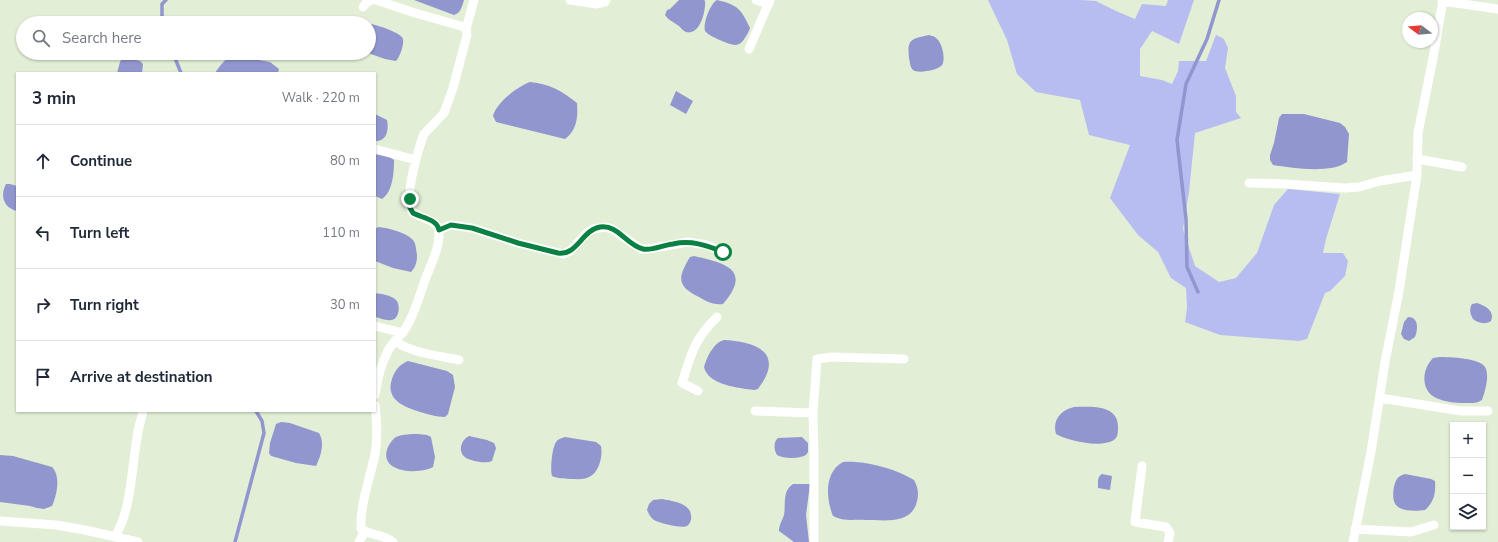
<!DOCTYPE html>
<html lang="en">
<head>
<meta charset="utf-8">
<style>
  :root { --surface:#fff; --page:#f6f6f7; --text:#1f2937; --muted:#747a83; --line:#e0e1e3 }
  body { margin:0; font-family:"Nunito Sans",sans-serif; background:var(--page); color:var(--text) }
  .controls { position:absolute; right:12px; bottom:12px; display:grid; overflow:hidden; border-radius:0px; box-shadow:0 1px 3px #0004 }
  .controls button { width:36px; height:36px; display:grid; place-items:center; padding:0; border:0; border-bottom:1px solid var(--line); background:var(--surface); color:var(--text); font:20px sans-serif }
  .compass { position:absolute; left:1402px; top:12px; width:36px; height:36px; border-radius:50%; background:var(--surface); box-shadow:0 1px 3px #0004; rotate:286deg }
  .stop { position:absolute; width:12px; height:12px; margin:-9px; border:3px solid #0b8043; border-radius:50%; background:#fff }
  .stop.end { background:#0b8043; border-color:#fff; box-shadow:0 1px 4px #0008 }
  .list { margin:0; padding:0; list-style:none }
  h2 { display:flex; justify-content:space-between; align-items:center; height:52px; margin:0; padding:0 16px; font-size:17px }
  h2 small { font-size:13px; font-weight:400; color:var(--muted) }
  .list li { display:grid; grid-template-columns:26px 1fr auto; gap:12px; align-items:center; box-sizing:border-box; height:72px; padding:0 16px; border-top:1px solid var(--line) }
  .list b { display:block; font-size:15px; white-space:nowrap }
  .list em { font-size:13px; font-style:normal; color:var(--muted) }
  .icon { flex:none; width:22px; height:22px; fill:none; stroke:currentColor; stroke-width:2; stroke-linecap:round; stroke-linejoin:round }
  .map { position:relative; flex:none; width:1498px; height:542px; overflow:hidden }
  .search { position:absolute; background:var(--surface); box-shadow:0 1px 3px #0004; left:16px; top:16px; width:360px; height:44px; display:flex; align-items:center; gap:10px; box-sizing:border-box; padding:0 14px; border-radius:22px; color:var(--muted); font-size:15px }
  .panel { position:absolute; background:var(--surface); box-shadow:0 1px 3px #0004; left:16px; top:72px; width:360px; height:340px; border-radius:0px }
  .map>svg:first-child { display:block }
  .green { fill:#b8bdf1 }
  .water { fill:#9196cf }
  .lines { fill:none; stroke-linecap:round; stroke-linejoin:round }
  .stream { stroke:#9196cf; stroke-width:3.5 }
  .street { stroke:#fff; stroke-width:9 }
  .route { stroke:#0b8043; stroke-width:5 }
</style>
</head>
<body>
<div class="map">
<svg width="1498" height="542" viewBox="0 0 1498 542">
  <rect width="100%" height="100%" fill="#e2eed5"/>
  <path class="green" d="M988,0H1081L1096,1L1116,11L1135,19L1142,4L1166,6L1168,0H1194L1179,44L1152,31L1140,49V76L1162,80L1172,84L1178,71L1179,61H1206L1216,35L1224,39L1228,48L1225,68L1236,96V112L1241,118L1195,133L1189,192L1183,229L1195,266L1219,282L1236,278L1257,253L1274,205L1288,189L1340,194L1326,239L1323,253H1343L1348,261L1345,276L1330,291L1325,293L1307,339L1299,341L1220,335L1185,322L1187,308L1186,288L1171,278L1158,252L1138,235L1110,198L1130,145L1089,135L1080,100L1036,92L1017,74L1007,40Z"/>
  <path class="water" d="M414,0H464C462,6 461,13 454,15Z
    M679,0H704L705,1C706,11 700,36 686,32C683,31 682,29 679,26C674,22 669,21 665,15L667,10L670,9Z
    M717,0C738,5 741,9 750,28C749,31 748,33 746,36C739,49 733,45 722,41C716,38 709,36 705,31C703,23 710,4 717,0Z
    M371,24C377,25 402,33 403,39C404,45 400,57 396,61L385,59L368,53H369V25Z
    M929,35C932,36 935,36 937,39C942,43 946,59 942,65C939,70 918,74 913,70C910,67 910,62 909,58C907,39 911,39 929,35Z
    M236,56L270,62L279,69L278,73H215C221,64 226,57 236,56Z
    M123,57L140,61L143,64L142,73H117L120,62Z
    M530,82C550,84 562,91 577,103C578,117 577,130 565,139L496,122L493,116C497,102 517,87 530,82Z
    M676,91L693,101L686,114L670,105Z
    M375,114L387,120C389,129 387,142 375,141Z
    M1282,114H1304L1340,123L1345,127L1349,134L1347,162C1330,174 1293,168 1273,165L1270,160V155L1274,143L1279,118Z
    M375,154L389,157L394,160C394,172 393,192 382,199L375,196Z
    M6,184H10L17,186V211C3,208 0,195 6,184Z
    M378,227C388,228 406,232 413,240C416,244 416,249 417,255C417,261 416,267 411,272L393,268L375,261V229Z
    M694,256C724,263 753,269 723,304C714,305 707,302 699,297C676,286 678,277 690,257Z
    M375,293C381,294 391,295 396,300C401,305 399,320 391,320C386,321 380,318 375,317Z
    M1477,303C1486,306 1495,311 1491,321C1485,325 1478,323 1473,319C1470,314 1469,309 1472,304Z
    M1408,317C1419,317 1418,329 1415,337L1409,341L1404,339L1401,334L1404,322Z
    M724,340C745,341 779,347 766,376C764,381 760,385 758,389L754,390C739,388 708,385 704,367C707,357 713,343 724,340Z
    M1440,357C1450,357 1480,358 1485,367C1490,375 1485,392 1482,400C1477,404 1470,403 1464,403C1455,403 1445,402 1436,398C1420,390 1422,369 1433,358Z
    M408,361L447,371L453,375L455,387L448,414L445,417C436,417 428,414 420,412C404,407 385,400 392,379C395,370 399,365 408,361Z
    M1074,407C1090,407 1118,404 1118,427C1118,431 1118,437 1115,439C1103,449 1068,441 1056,434C1052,420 1061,410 1074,407Z
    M281,422L290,423L319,433C325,443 321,456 316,466L296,463L271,456L269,453L270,443L276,424Z
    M418,434L427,435L431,437L435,457L433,467C419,475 377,473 388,447C390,443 393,439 396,437C403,434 411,434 418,434Z
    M469,436L487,440L494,443L496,448L492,461C486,464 472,461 466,458C457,452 461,440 469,436Z
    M565,437L596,442L601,446C603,456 599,473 589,477C584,480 577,479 570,479C564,478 558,479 552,476C550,469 552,448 556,442C558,439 562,438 565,437Z
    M802,437L808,443V452L806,455C799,459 784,459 777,455C774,450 773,442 778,438Z
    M0,455L13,456L52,467C61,476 57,495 52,506L44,509L37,508L30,506L0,502Z
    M843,462C864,460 897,469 914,480C918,487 919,494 917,501C912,525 884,520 866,520C854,519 844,522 833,516C826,499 824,472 843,462Z
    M1102,474L1112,476L1110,490L1098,488C1098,482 1097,477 1102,474Z
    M1405,474L1431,479L1435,481C1436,493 1434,502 1425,510C1418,511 1403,512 1397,506C1391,501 1393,485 1397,479C1399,476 1402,475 1405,474Z
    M793,484H810L806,515L809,542H794L779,531C779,525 782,521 784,515C786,504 782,491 793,484Z
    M662,499C672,501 691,503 691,516C692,519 690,524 687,526C682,529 659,523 654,520C650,517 649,514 647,510L649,504L653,500Z"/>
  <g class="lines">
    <path class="stream" d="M162,23V4L166,0
      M173,53L181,73
      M1198,292L1187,267L1186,219L1177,140L1186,84L1207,39L1219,0
      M235,542L264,433L262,421L256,411"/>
    <path class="street" d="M570,0L596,4L605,2L606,0
      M756,0L769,4
      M1442,1L1498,9
      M363,7L367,2L372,0
      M466,29L474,0
      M749,49L770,0
      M375,149L416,160
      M1417,159L1462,167
      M1249,183L1286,184L1345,188L1359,187L1380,181L1417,175
      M439,230L451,225L472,228L518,243L563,254L570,251L587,233L593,229L606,227L612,229L641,249H648L688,242L707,245L723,252
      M375,326L403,333
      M395,341C411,353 440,356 459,360
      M698,391L682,383C691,354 695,338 717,317
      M375,395C377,380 381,364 388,351C393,341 402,335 407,326C415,312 420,295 425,280C431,263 442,245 438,227L433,222L413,213C403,198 417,156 422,139L424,134L444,113L453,88L467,35L466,29L461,26L415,13L376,0
      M1380,398L1461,411H1488
      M375,405C377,421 378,437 375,454C370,479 360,503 361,529C372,536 383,534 393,542
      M755,411L813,413
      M1142,466L1135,522L1166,527L1170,533L1168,542
      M0,521L56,525L85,530L138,542
      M1355,529L1411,532L1434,525
      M115,537C132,507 131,472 137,438C138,429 141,420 143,411
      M359,542L365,531
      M814,542V454L813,413L817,359L831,357L904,359
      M1353,542L1371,452L1385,362L1399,291L1417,175L1418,133L1434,53L1443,0"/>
  </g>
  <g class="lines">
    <path class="route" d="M410,199L409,206L413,213C422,218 437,219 439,230L451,225L472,228L518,243L558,253C577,256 582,230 600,227C618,224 627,246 643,249C652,251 663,245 673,244C691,240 706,245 723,252"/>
  </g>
</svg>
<div class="controls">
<button>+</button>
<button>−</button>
<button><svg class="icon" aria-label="layers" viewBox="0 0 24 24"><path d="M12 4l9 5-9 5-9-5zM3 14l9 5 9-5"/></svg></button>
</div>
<svg class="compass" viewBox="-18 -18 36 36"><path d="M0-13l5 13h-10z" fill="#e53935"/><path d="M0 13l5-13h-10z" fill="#747a83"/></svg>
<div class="stop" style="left:723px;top:252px"></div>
<div class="stop end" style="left:410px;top:199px"></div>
<div class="search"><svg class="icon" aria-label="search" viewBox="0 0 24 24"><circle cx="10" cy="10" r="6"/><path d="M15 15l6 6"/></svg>Search here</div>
<section class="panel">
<h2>3 min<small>Walk · 220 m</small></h2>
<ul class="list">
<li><svg class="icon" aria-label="ahead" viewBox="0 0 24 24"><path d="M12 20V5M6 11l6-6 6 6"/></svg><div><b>Continue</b></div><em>80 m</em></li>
<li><svg class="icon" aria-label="left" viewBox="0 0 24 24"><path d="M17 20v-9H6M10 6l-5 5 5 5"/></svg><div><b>Turn left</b></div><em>110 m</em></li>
<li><svg class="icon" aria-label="right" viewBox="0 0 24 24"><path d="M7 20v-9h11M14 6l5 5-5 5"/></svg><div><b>Turn right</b></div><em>30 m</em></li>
<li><svg class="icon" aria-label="arrive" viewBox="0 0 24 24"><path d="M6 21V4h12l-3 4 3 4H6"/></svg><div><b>Arrive at destination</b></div></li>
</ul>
</section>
</div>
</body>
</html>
